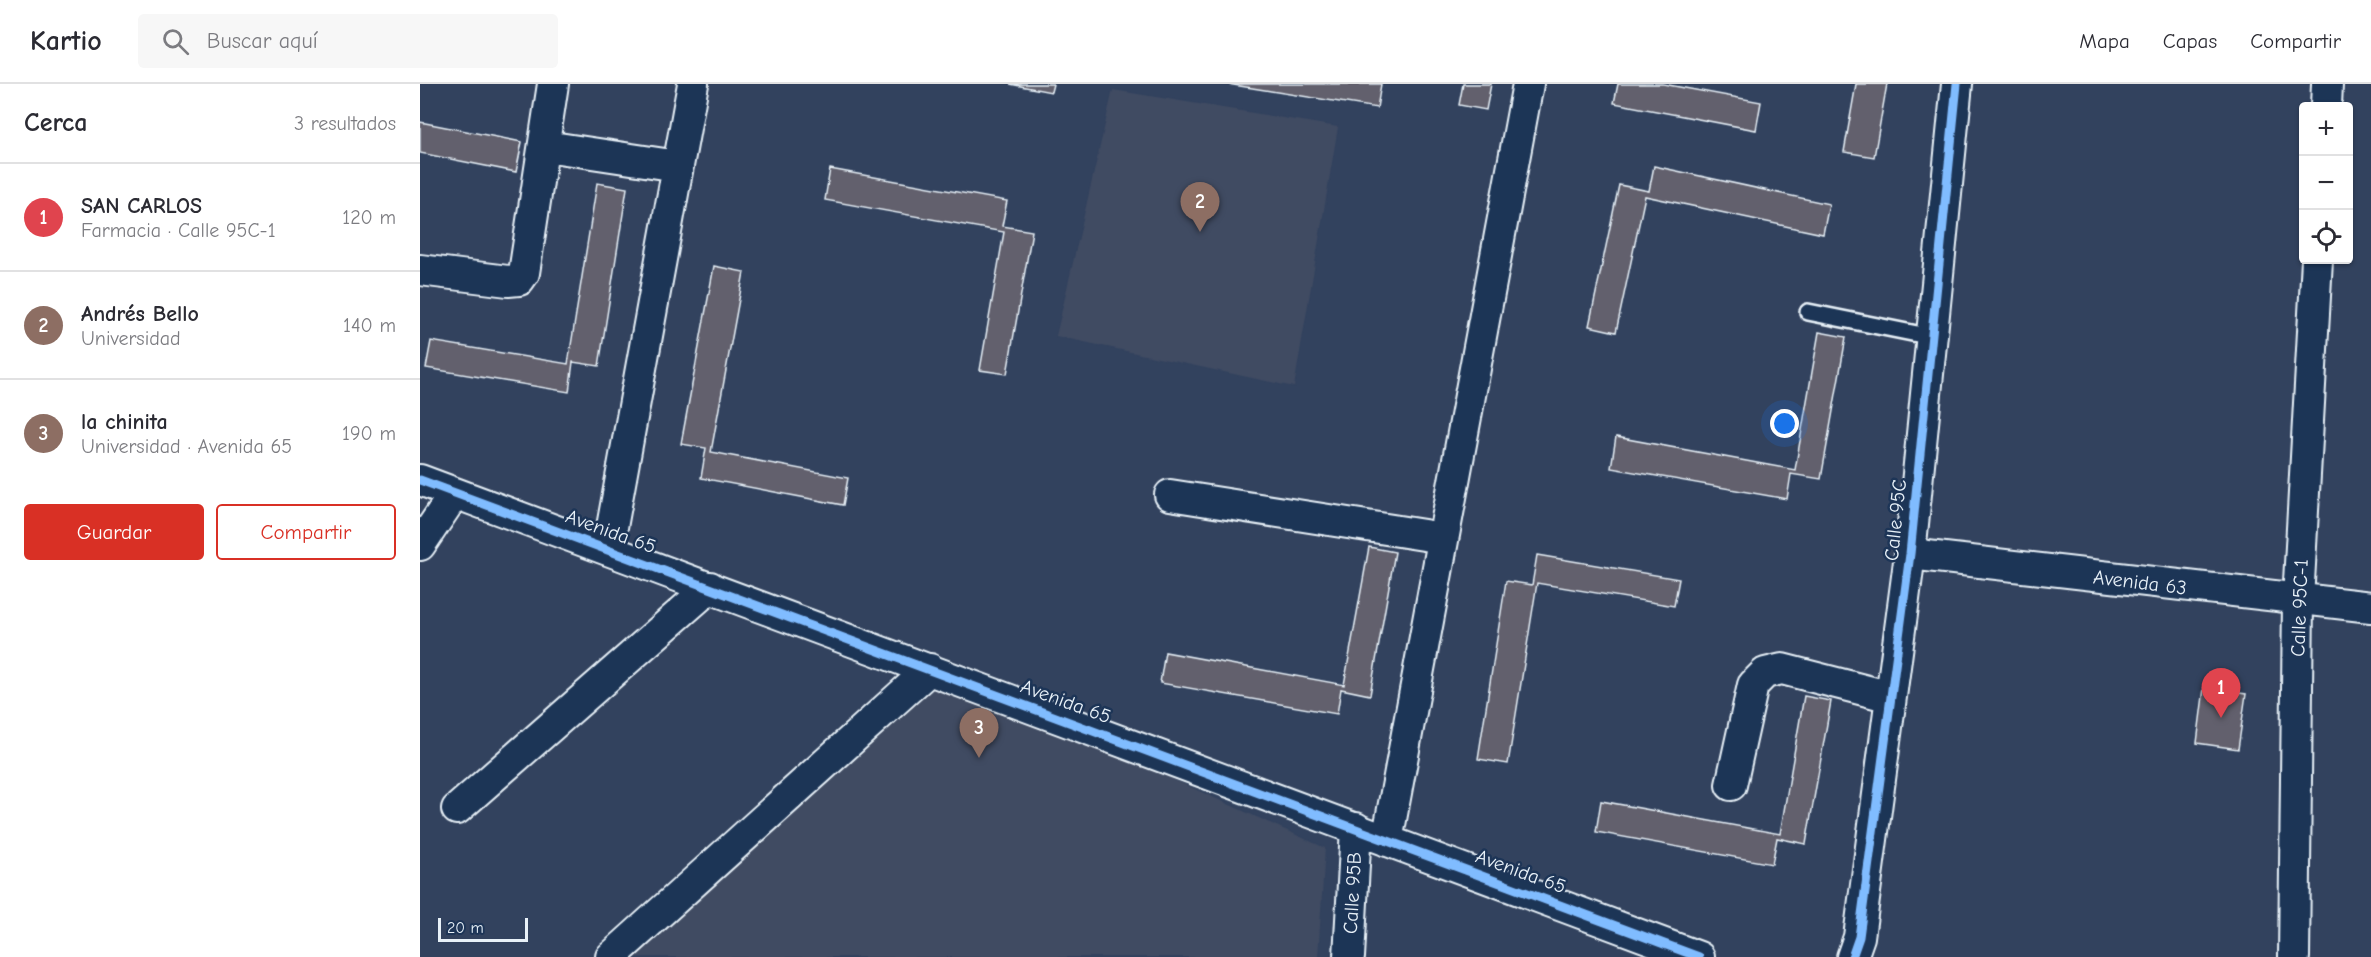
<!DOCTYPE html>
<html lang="es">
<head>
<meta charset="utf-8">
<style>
  :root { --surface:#fff; --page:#f7f7f7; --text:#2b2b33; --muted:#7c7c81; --line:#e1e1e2; --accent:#d93025 }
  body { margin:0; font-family:"Comic Neue",sans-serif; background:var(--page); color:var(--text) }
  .controls { position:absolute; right:18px; top:18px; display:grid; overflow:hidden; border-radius:6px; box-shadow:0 2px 4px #0004 }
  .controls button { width:54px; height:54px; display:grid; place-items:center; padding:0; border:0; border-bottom:2px solid var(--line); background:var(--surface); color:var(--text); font:30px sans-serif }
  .scale { position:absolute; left:18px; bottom:15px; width:90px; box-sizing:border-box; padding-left:6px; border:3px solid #e8f1f8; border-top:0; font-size:16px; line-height:21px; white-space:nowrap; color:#e8f1f8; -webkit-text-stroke:4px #1d3557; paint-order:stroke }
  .you { position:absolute; left:1365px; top:340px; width:21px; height:21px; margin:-15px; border:4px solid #fff; border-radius:50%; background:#1a73e8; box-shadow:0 0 0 9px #1a73e833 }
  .badge { display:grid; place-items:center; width:39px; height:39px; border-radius:50%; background:var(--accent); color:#fff; font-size:20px; font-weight:700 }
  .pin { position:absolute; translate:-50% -50px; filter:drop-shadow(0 2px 3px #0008) }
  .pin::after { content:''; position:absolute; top:32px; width:21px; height:18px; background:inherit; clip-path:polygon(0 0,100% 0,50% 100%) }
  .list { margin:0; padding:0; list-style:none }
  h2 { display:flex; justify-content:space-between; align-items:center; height:78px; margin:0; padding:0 24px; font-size:26px }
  h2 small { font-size:20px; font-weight:400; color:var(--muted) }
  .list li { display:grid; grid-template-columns:39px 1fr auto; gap:18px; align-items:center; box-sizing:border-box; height:108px; padding:0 24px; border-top:2px solid var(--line) }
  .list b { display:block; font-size:22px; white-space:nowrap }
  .list p { margin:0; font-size:20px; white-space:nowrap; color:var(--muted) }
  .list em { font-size:20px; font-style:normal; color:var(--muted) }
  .actions { display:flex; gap:12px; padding:18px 24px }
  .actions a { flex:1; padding:14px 0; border:2px solid var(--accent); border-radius:6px; text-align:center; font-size:21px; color:var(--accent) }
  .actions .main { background:var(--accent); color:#fff }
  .icon { flex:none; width:33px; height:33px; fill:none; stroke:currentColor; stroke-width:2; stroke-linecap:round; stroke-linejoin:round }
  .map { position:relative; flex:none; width:1951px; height:873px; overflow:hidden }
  header { display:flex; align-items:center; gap:36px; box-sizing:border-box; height:84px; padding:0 30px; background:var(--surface); border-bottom:2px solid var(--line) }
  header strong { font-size:28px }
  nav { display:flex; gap:33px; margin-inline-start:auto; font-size:21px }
  .search { width:420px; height:54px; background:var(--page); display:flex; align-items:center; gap:15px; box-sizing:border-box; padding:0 21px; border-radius:6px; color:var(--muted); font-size:22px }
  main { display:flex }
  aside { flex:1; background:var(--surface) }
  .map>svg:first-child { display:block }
  .built { fill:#404b62 }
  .building { fill:#62606d; stroke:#e8f1f8; stroke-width:1.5 }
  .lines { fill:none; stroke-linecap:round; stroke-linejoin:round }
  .service-casing { stroke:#e8f1f8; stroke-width:20 }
  .minor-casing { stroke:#e8f1f8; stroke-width:34 }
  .service { stroke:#1d3557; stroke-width:15 }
  .minor { stroke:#1d3557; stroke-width:30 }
  .cycleway-casing { stroke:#1d3557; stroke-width:13 }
  .cycleway { stroke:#80bcff; stroke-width:9 }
  .labels { text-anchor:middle; stroke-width:5; stroke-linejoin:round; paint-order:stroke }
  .street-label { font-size:20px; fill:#e8f1f8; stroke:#1d3557 }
</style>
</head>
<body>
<header>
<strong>Kartio</strong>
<div class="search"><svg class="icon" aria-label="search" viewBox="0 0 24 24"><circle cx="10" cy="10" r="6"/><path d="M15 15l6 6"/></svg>Buscar aquí</div>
<nav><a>Mapa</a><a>Capas</a><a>Compartir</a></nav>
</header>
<main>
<aside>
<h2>Cerca<small>3 resultados</small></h2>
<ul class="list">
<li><span class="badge" style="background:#e0444e">1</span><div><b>SAN CARLOS</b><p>Farmacia · Calle 95C-1</p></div><em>120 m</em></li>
<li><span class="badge" style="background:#8d6e63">2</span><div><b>Andrés Bello</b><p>Universidad</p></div><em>140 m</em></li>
<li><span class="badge" style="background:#8d6e63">3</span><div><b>la chinita</b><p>Universidad · Avenida 65</p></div><em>190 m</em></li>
</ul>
<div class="actions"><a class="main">Guardar</a><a>Compartir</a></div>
</aside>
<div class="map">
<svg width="1951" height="873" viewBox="0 0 1951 873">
  <rect width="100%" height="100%" fill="#32425e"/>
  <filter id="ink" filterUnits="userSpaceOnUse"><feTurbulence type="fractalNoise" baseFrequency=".0167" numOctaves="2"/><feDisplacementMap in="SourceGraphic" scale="12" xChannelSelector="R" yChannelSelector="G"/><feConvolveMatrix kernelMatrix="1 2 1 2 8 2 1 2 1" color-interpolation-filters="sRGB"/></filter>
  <g filter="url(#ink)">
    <path class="built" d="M693,6L918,43L874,303L636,252Z
      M510,585L905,764L898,873H191Z"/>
    <path class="building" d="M590,0H633L631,8Z
      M807,0H961L957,24Z
      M1043,0H1071L1066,26L1039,21Z
      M1198,0H1243L1341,18L1336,46L1194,19Z
      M1436,0H1467L1454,73L1424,68Z
      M0,38L102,58L96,88L0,69Z
      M1234,82L1409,120L1403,150L1225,112L1196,248L1169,242L1199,101L1229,107Z
      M410,85L587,117L582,142L612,147L587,290L560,286L584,148L405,116Z
      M177,99L207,104L179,282L153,278L149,308L6,284L11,257L148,280Z
      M294,182L324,188L291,368L428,394L423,421L281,394L286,364L261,360Z
      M1399,248L1426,253L1401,395L1371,390L1367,415L1191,384L1196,353L1375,386Z
      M949,463L975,468L950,611L921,605L917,630L740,599L745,568L924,601Z
      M1117,471L1259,495L1254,522L1117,499L1088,680L1058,675L1086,497L1112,501Z
      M1784,604L1826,610L1818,665L1777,659Z
      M1384,612L1411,617L1386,760L1357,754L1352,780L1176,748L1181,717L1360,750Z"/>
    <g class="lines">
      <defs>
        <path id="service" d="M1388,228L1512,253"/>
        <path id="minor" d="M1906,22L1907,0
          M125,62L258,82
          M0,186L88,197L99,196L104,189L133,0
          M0,396L1279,873
          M750,411L1023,454
          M0,461L35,409
          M188,465L273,0
          M1490,470L1951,523
          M1311,701L1333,601L1345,589L1362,585L1471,613
          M37,725L290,503
          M967,757L1108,0
          M191,873L510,585
          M929,873L936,744
          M1432,873L1439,853L1490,470L1537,0
          M1874,873L1878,516L1897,176"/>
      </defs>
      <use href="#service" class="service-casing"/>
      <use href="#minor" class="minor-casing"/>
      <use href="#service" class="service"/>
      <use href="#minor" class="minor"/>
      <defs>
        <path id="cycleway" d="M0,396L1279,873
          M1432,873L1439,853L1490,470L1537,0"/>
      </defs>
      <use href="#cycleway" class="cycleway-casing"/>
      <use href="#cycleway" class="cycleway"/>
    </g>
  </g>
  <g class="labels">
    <g class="street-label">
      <text transform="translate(1475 436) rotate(-84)" y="7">Calle 95C</text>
      <text transform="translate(191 447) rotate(20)" y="7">Avenida 65</text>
      <text transform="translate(1720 498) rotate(7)" y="7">Avenida 63</text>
      <text transform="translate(1879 524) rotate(-88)" y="7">Calle 95C-1</text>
      <text transform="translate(646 617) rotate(20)" y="7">Avenida 65</text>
      <text transform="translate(1101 787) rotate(20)" y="7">Avenida 65</text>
      <text transform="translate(932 809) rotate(-87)" y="7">Calle 95B</text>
    </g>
  </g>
</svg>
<div class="controls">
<button>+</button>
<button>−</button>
<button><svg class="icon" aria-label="locate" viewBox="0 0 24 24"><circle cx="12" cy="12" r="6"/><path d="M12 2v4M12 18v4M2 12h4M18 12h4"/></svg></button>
</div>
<div class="scale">20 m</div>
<div class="you"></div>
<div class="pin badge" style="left:1801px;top:634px;background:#e0444e">1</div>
<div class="pin badge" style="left:780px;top:148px;background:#8d6e63">2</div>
<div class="pin badge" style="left:559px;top:674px;background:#8d6e63">3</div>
</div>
</main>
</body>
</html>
